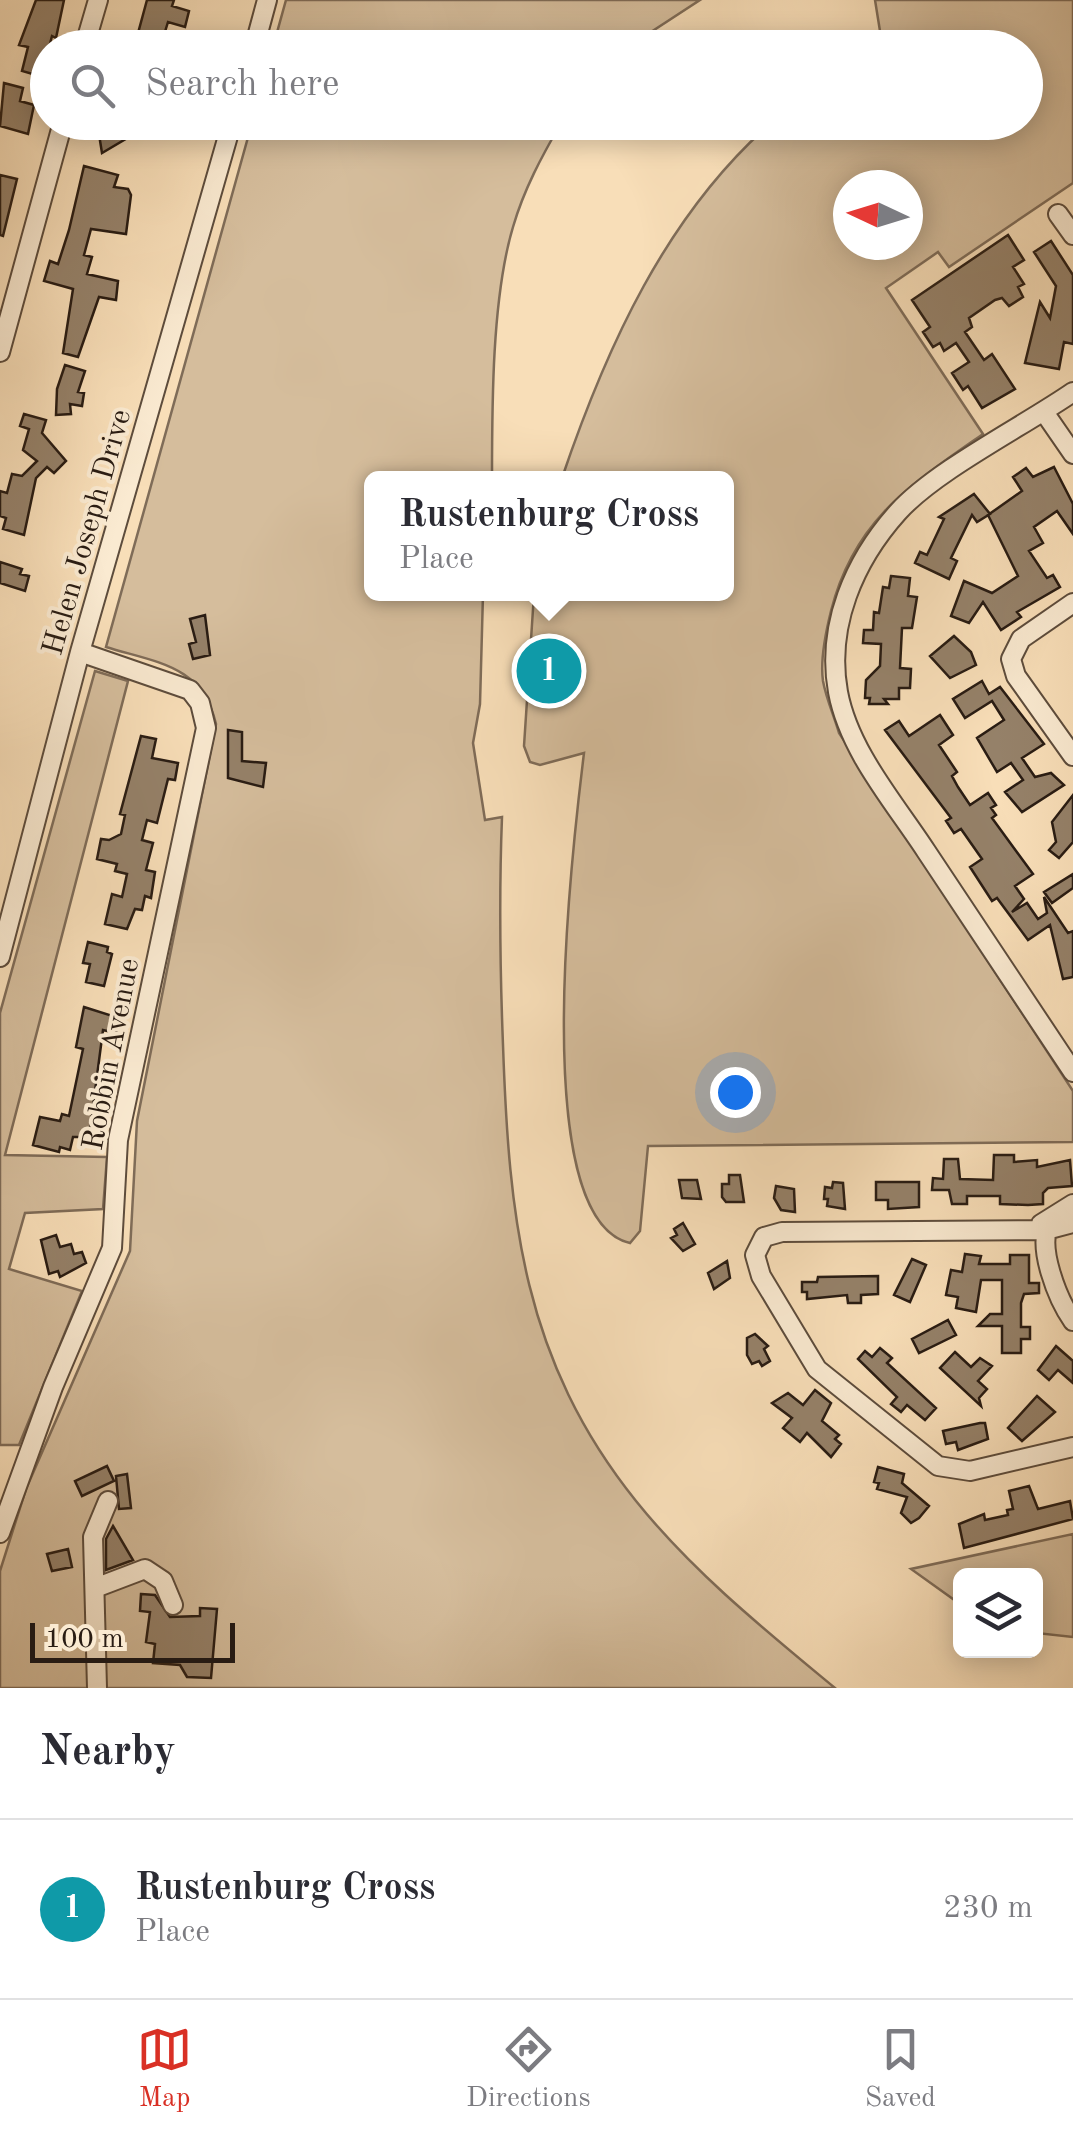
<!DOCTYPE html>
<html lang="en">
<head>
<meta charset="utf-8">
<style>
  :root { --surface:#fff; --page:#f7f7f7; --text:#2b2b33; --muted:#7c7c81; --line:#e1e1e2; --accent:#d93025 }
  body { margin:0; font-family:"Old Standard TT",serif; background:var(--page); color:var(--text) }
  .controls { position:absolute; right:30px; bottom:30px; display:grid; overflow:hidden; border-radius:15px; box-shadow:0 5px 25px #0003 }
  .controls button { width:90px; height:90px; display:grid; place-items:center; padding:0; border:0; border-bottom:2px solid var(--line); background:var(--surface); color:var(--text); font:50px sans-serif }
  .compass { position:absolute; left:833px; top:170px; width:90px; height:90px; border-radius:50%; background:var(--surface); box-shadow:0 5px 25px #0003; rotate:274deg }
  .scale { position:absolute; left:30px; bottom:25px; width:205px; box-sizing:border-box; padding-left:10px; border:5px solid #291c13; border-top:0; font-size:28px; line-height:35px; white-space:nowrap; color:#291c13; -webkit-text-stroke:8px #faead1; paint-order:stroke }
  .you { position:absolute; left:735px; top:1092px; width:35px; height:35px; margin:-25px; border:8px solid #fff; border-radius:50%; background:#1a73e8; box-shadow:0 0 0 15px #1a73e833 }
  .badge { display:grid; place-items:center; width:65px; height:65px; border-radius:50%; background:var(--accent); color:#fff; font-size:32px; font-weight:700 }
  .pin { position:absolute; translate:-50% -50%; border:5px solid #fff; box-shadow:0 2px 10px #0006 }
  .popup { position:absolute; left:364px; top:471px; width:370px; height:130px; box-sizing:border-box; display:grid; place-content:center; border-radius:15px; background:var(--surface); filter:drop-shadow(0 2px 8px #0005); font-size:32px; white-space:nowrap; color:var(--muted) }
  .popup b { font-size:38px; color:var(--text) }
  .popup::after { content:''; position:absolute; left:50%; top:100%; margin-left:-20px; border:20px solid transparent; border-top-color:var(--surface) }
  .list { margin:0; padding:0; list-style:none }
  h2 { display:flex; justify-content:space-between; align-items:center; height:130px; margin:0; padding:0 40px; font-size:42px }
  h2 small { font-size:32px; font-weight:400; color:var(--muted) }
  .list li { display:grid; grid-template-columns:65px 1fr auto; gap:30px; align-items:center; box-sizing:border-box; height:180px; padding:0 40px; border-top:2px solid var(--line) }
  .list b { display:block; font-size:38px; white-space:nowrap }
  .list p { margin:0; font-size:32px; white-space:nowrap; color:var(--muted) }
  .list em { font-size:32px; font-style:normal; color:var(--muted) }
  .icon { flex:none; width:55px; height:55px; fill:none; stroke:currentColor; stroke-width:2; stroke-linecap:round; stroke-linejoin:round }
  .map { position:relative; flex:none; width:1073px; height:1688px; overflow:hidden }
  .search { position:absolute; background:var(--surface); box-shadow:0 5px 25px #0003; left:30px; right:30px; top:30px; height:110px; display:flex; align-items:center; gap:25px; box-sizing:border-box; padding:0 35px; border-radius:55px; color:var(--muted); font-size:38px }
  .sheet { height:310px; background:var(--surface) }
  nav { display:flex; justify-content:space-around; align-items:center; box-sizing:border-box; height:140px; border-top:2px solid var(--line); background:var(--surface); font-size:28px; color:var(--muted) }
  nav a { display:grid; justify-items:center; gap:5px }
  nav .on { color:var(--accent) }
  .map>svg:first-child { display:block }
  .green { fill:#d5bd9c; stroke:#7f6c58; stroke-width:2.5; fill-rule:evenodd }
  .building { fill:#958169; stroke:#291c13; stroke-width:2.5 }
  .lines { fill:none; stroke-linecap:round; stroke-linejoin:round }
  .minor-casing { stroke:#5d4c3c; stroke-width:22 }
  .minor { stroke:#faead1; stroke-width:18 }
  .labels { text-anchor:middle; stroke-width:8; stroke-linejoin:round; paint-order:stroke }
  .street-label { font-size:30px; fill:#291c13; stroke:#faead1 }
</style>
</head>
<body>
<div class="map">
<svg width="1073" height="1688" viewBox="0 0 1073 1688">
  <rect width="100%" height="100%" fill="#f8deb8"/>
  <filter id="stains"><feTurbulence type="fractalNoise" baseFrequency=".002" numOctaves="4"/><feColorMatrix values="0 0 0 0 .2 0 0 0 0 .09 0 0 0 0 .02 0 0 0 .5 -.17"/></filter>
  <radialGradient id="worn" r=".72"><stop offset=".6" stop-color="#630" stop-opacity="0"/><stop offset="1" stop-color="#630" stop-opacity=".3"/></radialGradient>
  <path class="green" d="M286,0H700L628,47H273Z
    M875,0H1073V183L949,267L938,252L886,288L983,434C910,485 854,520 831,611C826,631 820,660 823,681C826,698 834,716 839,733L1073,1091V1142L648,1146L640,1231L630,1243C525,1219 574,835 584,753L540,765L530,762L524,746L534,594H726V478H562C606,348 666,215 771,123L1026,122V48L872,47L880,31ZM848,185H908V245H848Z
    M252,123H561C542,156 524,189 513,227C492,297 492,405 492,478H372V594H483L480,704L473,743L485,820L502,817C499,894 500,969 503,1045C509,1219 523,1360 636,1501C693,1572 765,1630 835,1688H0V1571L26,1489L130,1251L137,1121L216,724C202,665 158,663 106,647Z
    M95,671L128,681L5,1155L107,1157L103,1209L25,1213L9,1269L82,1291L19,1445H0V1013Z
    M1073,1534V1637L1036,1633V1576H960V1604L911,1569Z"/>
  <path class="building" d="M36,0H64L56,38L52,36L43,71L38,69L36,75L22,71L28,47L19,45Z
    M147,0H174L172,6L189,11L185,27L168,22L160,48H134Z
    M4,83L23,88L20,101L34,105L28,134L0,126Z
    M97,122H129V137L102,153Z
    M84,166L118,175L114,187L128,189L131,195L126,234L91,229L84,255L92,257L87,274L118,281L116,300L99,297L78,357L63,353L73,289L44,281L50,261L58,264L69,230Z
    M0,175L17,179L3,236L0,235Z
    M1008,235L1024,260L1013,267L1024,284L1018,287L1023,297L1009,306L1002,298L995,300L969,318L972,327L965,332L984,360L992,354L1015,389L982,408L968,386L963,390L952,373L969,362L956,343L944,351L940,343L933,347L923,332L930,327L912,300Z
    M1051,241L1073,275V344L1064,342L1059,369L1025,363L1040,302L1050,318L1056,286L1034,252Z
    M65,365L85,371L78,392L84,393L82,406L70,404L71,414L56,415L57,389Z
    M24,414L46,420L42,433L66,461L54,473L47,467L36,478L24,535L3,529L6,518L0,516V491L7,493L12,474L22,476L37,461L23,450L29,429L20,426Z
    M1054,467L1073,504V534L1057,511L1034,527L1043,543L1029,551L1047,578L1053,575L1060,587L1017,612L1021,617L1001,630L983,602L969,623L951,616L964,581L992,593L1018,576L988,515L1022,491L1013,477L1026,468L1033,477Z
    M974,494L990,514L977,522L972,515L951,558L957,561L949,579L915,563L920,552L927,555L944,519L939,517Z
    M0,562L22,569L20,574L29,576L25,591L0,583Z
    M891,576L910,578L908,596L917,597L912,628H902L900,668L911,669L910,688H899V699H884L888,704H869L870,698H865L866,680L880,666L881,644L863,643L864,630H873L874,612L879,613L883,587L889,588Z
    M205,615L210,655L193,659L189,644L196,642L190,619Z
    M954,636L971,652L976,665L950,678L930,656Z
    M982,681L989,694L1000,687L1044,744L1022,758L1035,777L1051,773L1064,785L1022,812L1005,792L1023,780L1011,763L997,772L977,738L1004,720L992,701L965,718L953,699Z
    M940,715L953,735L939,745L957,772L952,776L958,787L970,805L988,793L996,805L991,808L996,815L992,818L1033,874L1015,886L1024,899L1012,912L1027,903L1038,919L1047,913L1044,897L1068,933L1073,931V977L1063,979L1050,925L1028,940L997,898L992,901L970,867L982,859L961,829L954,833L946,821L951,818L885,730L899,721L909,736Z
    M228,730L242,732V761L266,763L263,787L228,778Z
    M141,736L156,739L152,758L178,763L175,780L168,779L157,823L147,820L142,840L153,843L146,870L155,872L151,898L145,896L142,910L135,909L127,929L105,924L112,894L122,897L127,874L115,871L117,864L97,859L101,839L109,840L121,834L125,815L120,814Z
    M1073,795V842L1059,858L1049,850L1056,842L1052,822Z
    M1073,874V888L1052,903L1044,892Z
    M88,942L108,947L107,952L112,954L104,986L86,982L90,964L83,963Z
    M84,1007L119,1018L116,1033L103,1030L89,1137H73L70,1150L60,1147L59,1152L33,1145L40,1117L60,1121L62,1114L69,1116L83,1049L76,1047Z
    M994,1155H1014V1162L1037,1160V1167L1070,1160L1072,1186L1048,1188L1043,1193V1204L1028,1205L1000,1204V1196H967V1204H952L949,1190H932L933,1178L943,1179L944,1159H958L960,1179L993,1180Z
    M729,1175H740L744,1202H726L722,1197V1184H729Z
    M679,1180H697L701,1199L682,1198Z
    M833,1182L843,1183L845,1209L827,1206L828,1199H824L825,1187L832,1188Z
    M876,1182H919V1207L888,1209V1200H876Z
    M776,1186L794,1189L795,1212L781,1210L774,1198Z
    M683,1223L695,1244L683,1251L671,1238L677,1235L674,1229Z
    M56,1235L60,1247L71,1244L74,1254L82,1252L86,1263L60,1277L58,1271L49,1274L41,1240Z
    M965,1254L981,1256L979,1264H1010V1255H1029V1283H1039V1293L1024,1294L1021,1303V1327H1030V1339H1021V1353H1002V1326H978L990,1314H1002V1280H981L976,1312L956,1308L958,1297L946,1295L951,1270L962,1272Z
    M912,1259L926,1265L910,1302L894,1295Z
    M727,1261L730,1278L714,1289L708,1273Z
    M878,1276V1294L861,1295V1303H848L847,1295L807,1299V1292H802V1282H817L818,1277Z
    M948,1320L956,1335L919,1353L912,1339Z
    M755,1334L768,1346L764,1349L770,1361L762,1366L759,1361L752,1364L747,1355V1338Z
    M1056,1346L1073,1361V1383L1058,1370L1049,1380L1038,1370Z
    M880,1348L892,1358L887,1363L936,1408L925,1420L907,1405L901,1412L891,1404L897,1397L858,1359L865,1351L872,1357Z
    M955,1352L971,1367L980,1358L992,1366L978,1381L987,1389L979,1398L981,1406L940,1368Z
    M815,1390L831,1403L822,1421L839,1435L835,1439L841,1444L831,1457L807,1433L800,1442L783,1428L792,1418L772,1403L788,1393L803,1405Z
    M1037,1396L1055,1412L1022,1441L1008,1428Z
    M980,1423H985L988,1439L958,1450L956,1442L946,1444L943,1431Z
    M107,1466L114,1481L82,1496L75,1481Z
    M878,1467L904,1474L902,1483L929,1506L919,1518L911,1523L901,1513L907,1497L877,1489L879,1483L874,1482Z
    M127,1474L131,1508L119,1509L116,1476Z
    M1029,1486L1038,1509L1070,1501L1073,1519L964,1548L959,1524L984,1514L985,1520L1008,1515L1007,1510L1013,1509L1009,1491Z
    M113,1526L133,1560L106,1570V1539Z
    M68,1549L72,1567L52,1571L47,1554Z
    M141,1594L155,1595L170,1617L200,1616V1608L217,1609L211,1678L187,1677L180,1665L153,1663L155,1644L146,1642L150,1612L140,1611Z"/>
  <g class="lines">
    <defs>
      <path id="minor" d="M84,48L98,0
        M254,48L267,0
        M1058,214L1073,235
        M0,352L63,122
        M1073,392C1024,426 936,470 898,512C854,561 826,626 838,692C849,751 894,802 926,851C975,924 1024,998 1073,1072
        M1044,412L1073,454
        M1073,603L1021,639L1011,659L1016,676L1073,756
        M0,957L80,652L232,122
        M1050,1223C1036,1246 1058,1300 1073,1321
        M1073,1223L1046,1230L782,1232L764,1237L755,1255L761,1276L817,1369L938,1466L970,1471L1073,1447
        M1041,1224L1073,1204
        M0,1533L53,1387L112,1248L118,1140L206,728L200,703L190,690L80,652
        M95,1588L145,1569L163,1581L173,1605
        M97,1688L93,1537L108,1501"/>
    </defs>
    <use href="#minor" class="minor-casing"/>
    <use href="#minor" class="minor"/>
  </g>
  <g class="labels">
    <g class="street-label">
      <text transform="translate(86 532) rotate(-74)" y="10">Helen Joseph Drive</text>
      <text transform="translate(110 1054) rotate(-79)" y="10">Robbin Avenue</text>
    </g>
  </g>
  <rect width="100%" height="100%" filter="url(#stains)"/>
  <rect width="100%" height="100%" fill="url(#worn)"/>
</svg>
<div class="controls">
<button><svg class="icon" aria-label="layers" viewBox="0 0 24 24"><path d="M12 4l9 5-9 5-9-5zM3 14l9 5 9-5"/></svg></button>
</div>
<svg class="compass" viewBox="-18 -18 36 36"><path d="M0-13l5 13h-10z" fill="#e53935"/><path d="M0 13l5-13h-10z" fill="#7c7c81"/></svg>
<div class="scale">100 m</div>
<div class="you"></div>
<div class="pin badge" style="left:549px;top:671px;background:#0f9aa8">1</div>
<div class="popup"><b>Rustenburg Cross</b>Place</div>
<div class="search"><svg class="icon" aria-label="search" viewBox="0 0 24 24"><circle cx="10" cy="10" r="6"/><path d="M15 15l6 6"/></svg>Search here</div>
</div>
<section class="sheet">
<h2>Nearby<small></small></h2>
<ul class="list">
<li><span class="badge" style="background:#0f9aa8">1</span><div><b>Rustenburg Cross</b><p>Place</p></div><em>230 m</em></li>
</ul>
</section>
<nav>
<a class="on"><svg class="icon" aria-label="map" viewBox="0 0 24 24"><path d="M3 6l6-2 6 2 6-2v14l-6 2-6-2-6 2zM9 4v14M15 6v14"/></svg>Map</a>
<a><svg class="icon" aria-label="directions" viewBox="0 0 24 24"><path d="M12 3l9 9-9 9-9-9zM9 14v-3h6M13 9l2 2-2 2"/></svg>Directions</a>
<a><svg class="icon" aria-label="saved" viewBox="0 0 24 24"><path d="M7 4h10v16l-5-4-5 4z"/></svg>Saved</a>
</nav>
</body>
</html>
